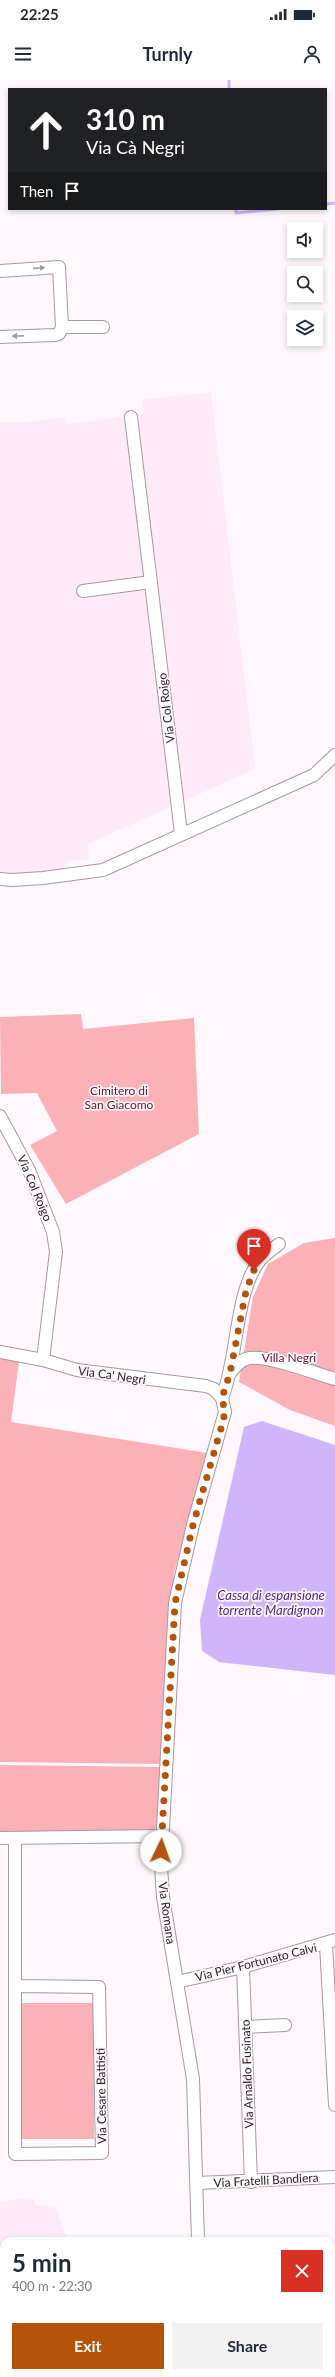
<!DOCTYPE html>
<meta charset="utf-8">
<style>
:root{--surface:#fff;--page:#f2f2f3;--text:#1f2937;--muted:#747a83;--accent:#b45309}
body{margin:0;font-family:Lato,sans-serif;background:var(--page);color:var(--text);height:100vh;display:flex;flex-direction:column;font-size:15px;white-space:nowrap}
*{box-sizing:border-box;margin:0}
p{font-size:13px;color:var(--muted)}
.icon{flex:none;width:22px;height:22px;fill:none;stroke:currentColor;stroke-width:2;stroke-linecap:round;stroke-linejoin:round}
.map{position:relative;flex:1;overflow:hidden}
.sheet{position:absolute;left:0px;top:2157px;width:335px;height:140px;display:flex;flex-direction:column;background:var(--surface);border-radius:12px 12px 0 0;box-shadow:0 2px 6px #0003}
.sheet>*{flex:none}
.hud{position:absolute;left:8px;top:8px;width:319px;height:122px;border-radius:0px;box-shadow:0 2px 6px #0003;background:#202124;color:#fff;overflow:hidden}
.tools{position:absolute;left:287px;top:142px;display:grid;gap:8px}
.tools a{display:grid;place-items:center;width:36px;height:36px;border-radius:0px;background:var(--surface);box-shadow:0 2px 6px #0003;font-size:20px}
.pin{position:absolute;display:grid;place-items:center;width:34px;height:34px;color:#fff;margin:-41px -17px;border-radius:50% 50% 50% 0;rotate:-45deg;box-shadow:0 0 4px #0007}
.pin .icon{rotate:45deg}
.me{position:absolute;width:44px;margin:-22px;rotate:3deg;stroke-linejoin:round;filter:drop-shadow(0 0 3px #0008)}
.turn{display:flex;align-items:center;gap:14px;height:84px;padding:0 12px;font-size:18px}
.turn .icon{width:52px;height:52px;stroke-width:2.5}
.turn b{display:block;font-size:28px;line-height:34px}
.then{display:flex;align-items:center;height:38px;padding:0 12px;background:#0003;gap:8px;font-size:15px}
.round{display:grid;place-items:center;flex:none;width:42px;height:42px;border-radius:0px;background:var(--page)}
.headline{display:flex;align-items:center;justify-content:space-between;height:68px;padding:0 12px}
h1{font-size:24px;font-weight:700;line-height:30px}
.primary-button{display:flex;gap:8px;margin-top:auto;padding:8px 12px}
.primary-button a{flex:1;height:46px;border-radius:0px;background:var(--accent);color:#fff;font-size:16px;font-weight:700;line-height:46px;text-align:center}
.primary-button a+a{background:var(--page);color:var(--text)}
.status{display:flex;justify-content:space-between;align-items:center;height:28px;padding:0 20px;background:var(--surface);direction:ltr}
.status svg{height:11px;fill:currentColor}
header{display:flex;justify-content:space-between;align-items:center;height:52px;padding:0 12px;background:var(--surface);font-size:18px;font-weight:700}
.map>svg:first-child{display:block}
.built{fill:#ffebf8}
.green{fill:#fbb2b6}
.water{fill:#cfb6fb}
.lines{fill:none;stroke-linecap:round;stroke-linejoin:round}
.stream{stroke:#cfb6fb;stroke-width:3}
.minor-casing{stroke:#a797a2;stroke-width:14}
.minor{stroke:#fff;stroke-width:12}
.oneway{fill:#9f9c9e}
.route{stroke:#b45309;stroke-width:7;stroke-dasharray:0 12.6}
.labels{text-anchor:middle;dominant-baseline:central;stroke-width:3.5;stroke-linejoin:round;paint-order:stroke}
.street-label{font-size:12px;fill:#2a2328;stroke:#fef7fc}
.park-label{font-size:12px;fill:#6a1023;stroke:#fef7fc}
.water-label{font-size:13px;font-style:italic;fill:#532686;stroke:#fef7fc}
</style>
<div class="status"><b>22:25</b><svg viewBox="0 0 49 12"><path d="M0 12V9h3v3zM5 12V6h3v6zM10 12V3h3v9zM15 12V0h3v12zM26 1h20v11H26zM47 4h2v5h-2z"/></svg></div>
<header><svg class="icon" aria-label="menu" viewBox="0 0 24 24"><path d="M4 6h16M4 12h16M4 18h16"/></svg>Turnly<svg class="icon" aria-label="person" viewBox="0 0 24 24"><circle cx="12" cy="8" r="4"/><path d="M4 21q1-7 8-7t8 7"/></svg></header>
<div class="map">
<svg width="335" height="2297" viewBox="0 0 335 2297">
<rect width="100%" height="100%" fill="#fef7fc"/>
<g class="built">
<polygon points="211,312 255,689 88,764 89,779 70,781 62,790 22,794 0,792 0,342 27,342 65,337 67,344 143,334 142,320"/>
<polygon points="33,2117 35,2125 55,2126 68,2161 4,2161 4,2214 0,2215 0,2122"/>
</g>
<g class="green">
<polygon points="81,934 83,949 194,938 199,1054 66,1124 30,1065 57,1051 37,1013 1,1014 0,937"/>
<polygon points="335,1158 335,1346 290,1330 239,1302 253,1217 268,1184 304,1163"/>
<polygon points="0,1276 16,1280 19,1282 11,1342 208,1373 174,1493 161,1684 0,1682"/>
<polygon points="0,1685 161,1687 157,1747 150,1751 0,1751"/>
<polygon points="22,1923 94,1923 94,2059 21,2059"/>
</g>
<polygon class="water" points="262,1341 335,1365 335,1595 219,1582 202,1571 200,1540 244,1347"/>
<g class="lines">
<g class="stream">
<polyline points="229,0 229,9"/>
<polyline points="326,124 335,123"/>
<polyline points="236,129 236,133 277,129"/>
</g>
<defs>
<g id="minor">
<polyline points="0,191 59,187 62,247 59,254 55,255 0,257"/>
<polyline points="62,247 103,247"/>
<polyline points="131,337 181,753"/>
<polyline points="83,511 151,502"/>
<polyline points="0,799 12,800 43,798 103,790 314,695 335,675"/>
<polyline points="0,1036 29,1090 53,1152 56,1172 43,1280"/>
<polyline points="0,1272 43,1280 77,1290 206,1306 214,1309 222,1318 225,1332 193,1445 175,1523 161,1786 163,1817 193,1999 198,2161"/>
<path d="M230,1293C236,1286 241,1279 250,1278C270,1276 314,1293 335,1299"/>
<path d="M222,1318C238,1278 235,1211 260,1180C265,1174 273,1169 279,1164"/>
<polyline points="0,1758 162,1756"/>
<polyline points="326,1864 335,2025"/>
<polyline points="243,1887 251,2102"/>
<polyline points="177,1902 243,1887 335,1860"/>
<polyline points="15,1906 99,1907 102,2073 15,2074 15,1758"/>
<polyline points="246,1947 285,1945"/>
<polyline points="197,2103 335,2097"/>
<polyline points="204,2293 205,2297"/>
</g>
</defs>
<use href="#minor" class="minor-casing"/>
<use href="#minor" class="minor"/>
</g>
<defs><path id="oneway-solid" d="M-6-.8H1V-3.2L6.5 0L1 3.2V.8H-6Z"/></defs>
<g class="oneway">
<use href="#oneway-solid" transform="translate(39 188) rotate(-4)"/>
<use href="#oneway-solid" transform="translate(18 256) rotate(179)"/>
</g>
<g class="lines">
<polyline class="route" points="161,1771 175,1523 193,1445 222,1345 225,1332 222,1318 230,1293 246,1211 254,1190"/>
</g>
<g class="labels">
<g class="street-label">
<text transform="translate(166 628) rotate(-97)">Via Col Roigo</text>
<text transform="translate(35 1108) rotate(67)">Via Col Roigo</text>
<text transform="translate(112 1295) rotate(8)">Via Ca' Negri</text>
<text transform="translate(167 1833) rotate(82)">Via Romana</text>
<text transform="translate(256 1882) rotate(-14)">Via Pier Fortunato Calvi</text>
<text transform="translate(247 1994) rotate(-92)">Via Arnaldo Fusinato</text>
<text transform="translate(101 2016) rotate(-91)">Via Cesare Battisti</text>
<text transform="translate(266 2100) rotate(-3)">Via Fratelli Bandiera</text>
</g>
<g class="park-label">
<text x="119" y="1010">Cimitero di<tspan x="119" dy="14">San Giacomo</tspan></text>
<text x="289" y="1277">Villa Negri</text>
</g>
<g class="water-label">
<text x="271" y="1515">Cassa di espansione<tspan x="271" dy="15">torrente Mardignon</tspan></text>
</g>
</g>
</svg>
<div class="tools">
<a><svg class="icon" aria-label="sound" viewBox="0 0 24 24"><path d="M4 9h4l5-4v14l-5-4H4zM17 9q2 3 0 6"/></svg></a>
<a><svg class="icon" aria-label="search" viewBox="0 0 24 24"><circle cx="10" cy="10" r="6"/><path d="M15 15l6 6"/></svg></a>
<a><svg class="icon" aria-label="layers" viewBox="0 0 24 24"><path d="M12 4l9 5-9 5-9-5zM3 14l9 5 9-5"/></svg></a>
</div>
<div class="pin" style="left:254px;top:1190px;background:#d93025"><svg class="icon" aria-label="arrive" viewBox="0 0 24 24"><path d="M6 21V4h12l-3 4 3 4H6"/></svg></div>
<svg class="me" style="left:161px;top:1771px" viewBox="-20 -20 40 40"><circle r="19" fill="#fff"/><path d="M0-13L10 11 0 6-10 11z" fill="#b45309"/></svg>
<div class="hud">
<div class="turn"><svg class="icon" aria-label="ahead" viewBox="0 0 24 24"><path d="M12 20V5M6 11l6-6 6 6"/></svg><div><b>310 m</b>Via Cà Negri</div></div>
<div class="then">Then<svg class="icon" aria-label="arrive" viewBox="0 0 24 24"><path d="M6 21V4h12l-3 4 3 4H6"/></svg></div>
</div>
<section class="sheet">
<div class="headline"><div><h1>5 min</h1><p>400 m · 22:30</p></div><a class="round" style="background:#d93025;color:#fff"><svg class="icon" aria-label="close" viewBox="0 0 24 24"><path d="M6 6l12 12M18 6L6 18"/></svg></a></div>
<div class="primary-button"><a>Exit</a><a>Share</a></div>
</section>
</div>
